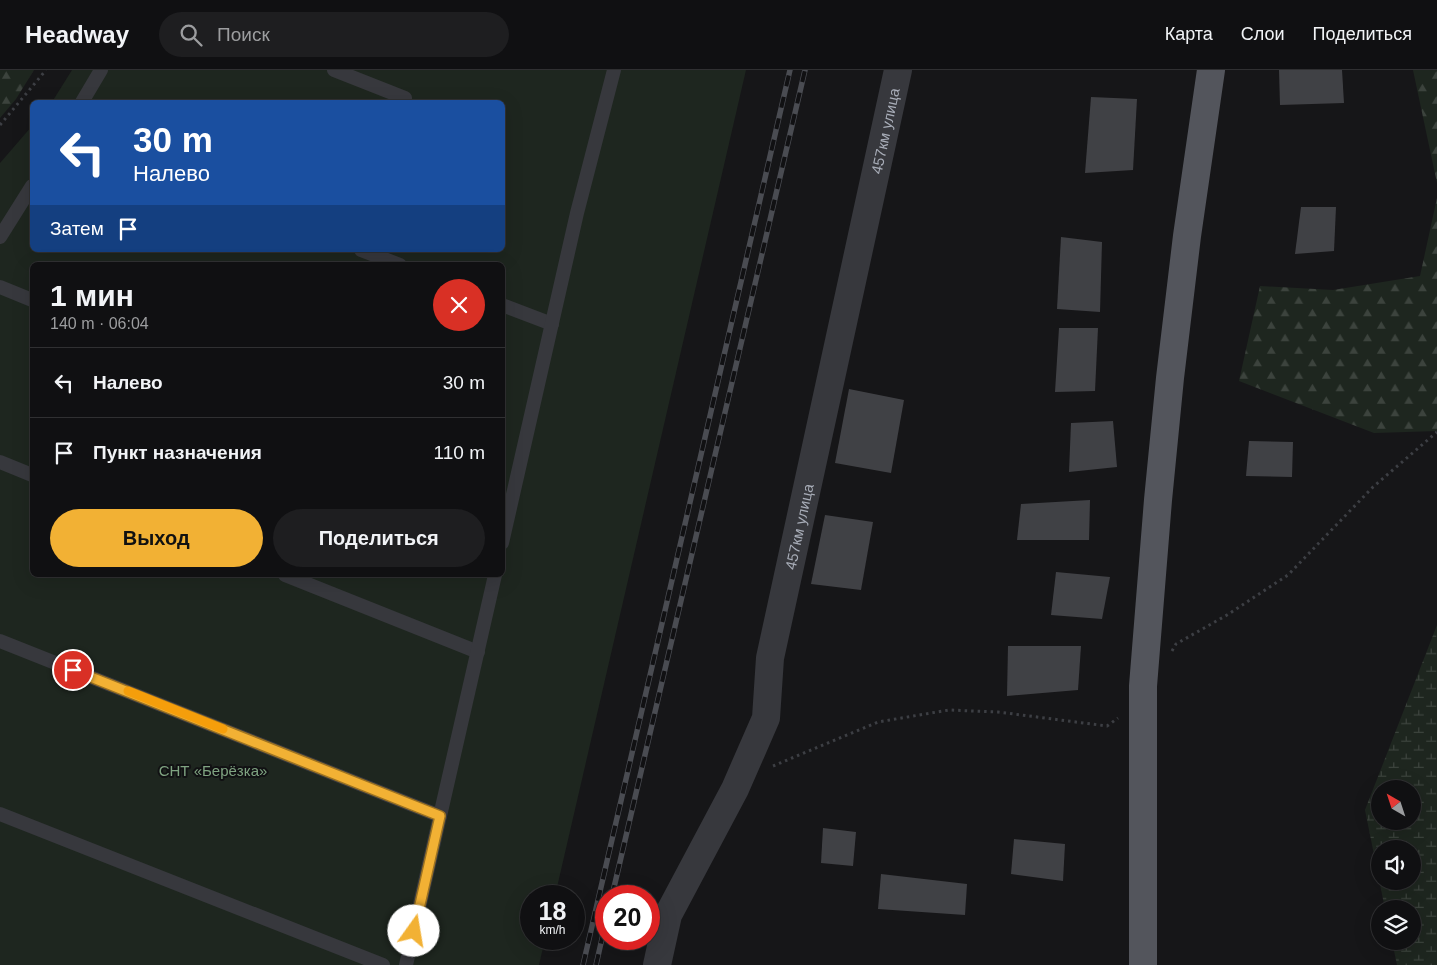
<!DOCTYPE html>
<html lang="ru">
<meta charset="utf-8">
<style>
:root{--surface:#101012;--page:#1e1e20;--text:#f1f3f6;--muted:#9c9d9f;--line:#303032;--accent:#f2b134}
body{margin:0;font-family:Arial,sans-serif;background:var(--page);color:var(--text);height:100vh;display:flex;flex-direction:column;font-size:19px;white-space:nowrap}
*{box-sizing:border-box;margin:0}
p{font-size:16px;color:var(--muted)}
.icon{flex:none;width:28px;height:28px;fill:none;stroke:currentColor;stroke-width:2;stroke-linecap:round;stroke-linejoin:round}
.map{position:relative;flex:1;overflow:hidden}
.details{position:absolute;left:30px;top:192px;width:475px;height:315px;display:flex;flex-direction:column;background:var(--surface);border-radius:8px;box-shadow:0 5px 20px #0002,0 0 0 1px var(--line)}
.details>*{flex:none}
.banner{position:absolute;left:30px;top:30px;width:475px;height:152px;border-radius:8px;box-shadow:0 5px 20px #0002,0 0 0 1px var(--line);background:#1a4fa0;color:#fff;overflow:hidden}
.needle{width:32px;rotate:321deg}
.tools{position:absolute;left:1371px;top:710px;display:grid;gap:10px}
.tools a{display:grid;place-items:center;width:50px;height:50px;border-radius:50%;background:var(--surface);box-shadow:0 5px 20px #0002,0 0 0 1px var(--line);font-size:25px}
.speed{position:absolute;left:520px;top:815px;display:flex;gap:10px;font-size:25px;font-weight:700;text-align:center}
.speed>*{display:grid;place-content:center;width:65px;height:65px;border-radius:50%;background:var(--surface);box-shadow:0 5px 20px #0002,0 0 0 1px var(--line);line-height:1}
.speed small{font-size:12px;font-weight:400}
.speed .limit{border:8px solid #d22;background:#fff;color:#111}
.pin{position:absolute;display:grid;place-items:center;width:42px;height:42px;color:#fff;margin:-21px;border:2px solid #fff;border-radius:50%;box-shadow:0 1px 5px #0007}
.me{position:absolute;width:55px;margin:-28px;rotate:13deg;stroke-linejoin:round;filter:drop-shadow(0 0 4px #0008)}
.turn{display:flex;align-items:center;gap:18px;height:105px;padding:0 20px;font-size:22px}
.turn .icon{width:65px;height:65px;stroke-width:2.5}
.turn b{display:block;font-size:35px;line-height:42px}
.then{display:flex;align-items:center;height:48px;padding:0 20px;background:#0003;gap:10px;font-size:19px}
.round{display:grid;place-items:center;flex:none;width:52px;height:52px;border-radius:26px;background:var(--page)}
.headline{display:flex;align-items:center;justify-content:space-between;height:85px;padding:0 20px}
h1{font-size:30px;font-weight:800;line-height:38px}
.action{display:flex;gap:10px;margin-top:auto;padding:10px 20px}
.action a{flex:1;height:58px;border-radius:30px;background:var(--accent);color:#111;font-size:20px;font-weight:800;line-height:58px;text-align:center}
.action a+a{background:var(--page);color:var(--text)}
ul{padding:0;list-style:none}
li{display:flex;align-items:center;gap:15px;height:70px;padding:0 20px;border-top:1px solid var(--line)}
li div{flex:1}
li b{display:block;font-size:19px}
li em{font-style:normal}
header{display:flex;align-items:center;gap:30px;box-sizing:border-box;height:70px;padding:0 25px;background:var(--surface);border-bottom:1px solid var(--line)}
header strong{font-size:24px}
nav{display:flex;gap:28px;margin-inline-start:auto;font-size:18px}
.search{width:350px;height:45px;background:var(--page);display:flex;align-items:center;gap:12px;box-sizing:border-box;padding:0 18px;border-radius:28px;color:var(--muted);font-size:19px}
.map>svg:first-child{display:block}
.forest{fill:url(#forest-firs)}
.wetland{fill:url(#wetland-marsh);fill-rule:evenodd}
.garden{fill:#1e261f;fill-rule:evenodd}
.building{fill:#404145}
.lines{fill:none;stroke-linecap:round;stroke-linejoin:round}
.path{stroke:#3d3f44;stroke-width:3;stroke-dasharray:2.5 4;stroke-linecap:butt}
.service{stroke:#37383d;stroke-width:14}
.minor{stroke:#37383d;stroke-width:28}
.primary{stroke:#53555c;stroke-width:28}
.rail-casing{stroke:#4a4c52;stroke-width:5.5}
.rail{stroke:#111113;stroke-width:4;stroke-dasharray:11;stroke-linecap:butt}
.route-casing{stroke:#9d7322;stroke-width:12}
.route{stroke:#f2b134;stroke-width:9}
.slow{stroke:#f59e0b;stroke-width:9}
.labels{text-anchor:middle;dominant-baseline:central;stroke-width:4;stroke-linejoin:round;paint-order:stroke}
.street-label{font-size:15px;fill:#a8adb8;stroke:#111113}
.park-label{font-size:15px;fill:#7fa381;stroke:#111113}
</style>
<header>
<strong>Headway</strong>
<div class="search"><svg class="icon" aria-label="search" viewBox="0 0 24 24"><circle cx="10" cy="10" r="6"/><path d="M15 15l6 6"/></svg>Поиск</div>
<nav><a>Карта</a><a>Слои</a><a>Поделиться</a></nav>
</header>
<div class="map">
<svg width="1437" height="895" viewBox="0 0 1437 895">
<defs>
<pattern id="forest-firs" width="22" height="20" patternUnits="userSpaceOnUse" patternTransform="scale(1.25)"><rect width="22" height="20" fill="#1e261f"/><path d="M5 1l3.5 6h-7zM16 11l3.5 6h-7z" fill="#3c433d"/></pattern>
<pattern id="wetland-marsh" width="20" height="14" patternUnits="userSpaceOnUse" patternTransform="scale(1.25)"><rect width="20" height="14" fill="#1e261f"/><path d="M1 5h8M5 5V1M11 12h8M15 12V8" fill="none" stroke="#3c433d"/></pattern>
</defs>
<rect width="100%" height="100%" fill="#161618"/>
<g class="forest">
<polygon points="0,0 34,0 16,29 0,48"/>
<polygon points="1413,0 1437,0 1437,113"/>
<polygon points="1437,128 1437,361 1374,363 1239,311 1260,216 1333,220 1420,206"/>
</g>
<path class="wetland" d="M1437,555V895H1397L1392,871H1412V839H1385L1365,740ZM1380,719H1412V751H1380ZM1380,779H1412V811H1380Z"/>
<path class="garden" d="M72,0H746L555,826H531V869H545L539,895H0V93L32,56V180H502V32H52ZM32,195H502V505H32Z"/>
<g class="building">
<polygon points="1279,0 1342,0 1344,33 1280,35"/>
<polygon points="1091,27 1137,29 1133,100 1085,103"/>
<polygon points="1301,137 1336,137 1334,181 1295,184"/>
<polygon points="1061,167 1102,172 1100,242 1057,239"/>
<polygon points="1059,258 1098,258 1095,321 1055,322"/>
<polygon points="849,319 904,330 891,403 835,393"/>
<polygon points="1113,351 1117,397 1069,402 1071,353"/>
<polygon points="1249,371 1293,372 1292,407 1246,406"/>
<polygon points="1090,430 1089,470 1017,470 1021,434"/>
<polygon points="825,445 873,452 861,520 811,514"/>
<polygon points="1056,502 1110,507 1102,549 1051,545"/>
<polygon points="1008,576 1081,576 1078,620 1007,626"/>
<polygon points="823,758 856,762 853,796 821,793"/>
<polygon points="1014,769 1065,774 1063,811 1011,804"/>
<polygon points="881,804 967,814 965,845 878,839"/>
</g>
<g class="lines">
<g class="path">
<polyline points="0,55 46,0"/>
<polyline points="1172,581 1176,574 1227,545 1288,505 1373,417 1437,362"/>
<polyline points="773,696 878,652 949,640 998,642 1107,656 1118,648"/>
</g>
<g class="service">
<polyline points="334,0 405,28"/>
<polyline points="82,32 101,0"/>
<polyline points="0,167 32,116"/>
<polyline points="361,180 400,195"/>
<polyline points="0,217 32,230"/>
<polyline points="502,235 552,254"/>
<polyline points="0,392 32,405"/>
<polyline points="502,473 577,143 614,0"/>
<polyline points="285,505 478,582"/>
<polyline points="0,571 440,746"/>
<polyline points="0,744 383,895"/>
<polyline points="406,895 495,505"/>
</g>
<path class="minor" id="s1" d="M657,895L668,845L735,719L766,648L770,588L898,0"/>
<polyline class="primary" points="1143,895 1143,616 1158,430 1170,308 1187,166 1211,0"/>
<defs>
<g id="rail">
<polyline points="612,826 805,0"/>
<polyline points="583,895 790,0"/>
<polyline points="596,895 606,851"/>
</g>
</defs>
<use href="#rail" class="rail-casing"/>
<use href="#rail" class="rail"/>
</g>
<g class="lines">
<defs>
<polyline id="route" points="73,600 440,746 414,861"/>
</defs>
<use href="#route" class="route-casing"/>
<use href="#route" class="route"/>
<polyline class="slow" points="128,621 223,659"/>
</g>
<g class="labels">
<g class="street-label">
<text stroke="none"><textPath href="#s1" startOffset="871">457км улица</textPath></text>
<text stroke="none"><textPath href="#s1" startOffset="466">457км улица</textPath></text>
</g>
<g class="park-label">
<text x="213" y="700">СНТ «Берёзка»</text>
</g>
</g>
</svg>
<div class="tools">
<a><svg class="needle" viewBox="-14 -14 28 28"><path d="M0-13l5 13h-10z" fill="#e53935"/><path d="M0 13l5-13h-10z" fill="#9c9d9f"/></svg></a>
<a><svg class="icon" aria-label="sound" viewBox="0 0 24 24"><path d="M4 9h4l5-4v14l-5-4H4zM17 9q2 3 0 6"/></svg></a>
<a><svg class="icon" aria-label="layers" viewBox="0 0 24 24"><path d="M12 4l9 5-9 5-9-5zM3 14l9 5 9-5"/></svg></a>
</div>
<div class="speed"><div>18<small>km/h</small></div><div class="limit">20</div></div>
<div class="pin" style="left:73px;top:600px;background:#d93025"><svg class="icon" aria-label="arrive" viewBox="0 0 24 24"><path d="M6 21V4h12l-3 4 3 4H6"/></svg></div>
<svg class="me" style="left:414px;top:861px" viewBox="-20 -20 40 40"><circle r="19" fill="#fff"/><path d="M0-13L10 11 0 6-10 11z" fill="#f2b134"/></svg>
<div class="banner">
<div class="turn"><svg class="icon" aria-label="left" viewBox="0 0 24 24"><path d="M17 20v-9H6M10 6l-5 5 5 5"/></svg><div><b>30 m</b>Налево</div></div>
<div class="then">Затем<svg class="icon" aria-label="arrive" viewBox="0 0 24 24"><path d="M6 21V4h12l-3 4 3 4H6"/></svg></div>
</div>
<section class="details">
<div class="headline"><div><h1>1 мин</h1><p>140 m · 06:04</p></div><a class="round" style="background:#d93025;color:#fff"><svg class="icon" aria-label="close" viewBox="0 0 24 24"><path d="M6 6l12 12M18 6L6 18"/></svg></a></div>
<ul>
<li><svg class="icon" aria-label="left" viewBox="0 0 24 24"><path d="M17 20v-9H6M10 6l-5 5 5 5"/></svg><div><b>Налево</b></div><em>30 m</em></li>
<li><svg class="icon" aria-label="arrive" viewBox="0 0 24 24"><path d="M6 21V4h12l-3 4 3 4H6"/></svg><div><b>Пункт назначения</b></div><em>110 m</em></li>
</ul>
<div class="action"><a>Выход</a><a>Поделиться</a></div>
</section>
</div>
